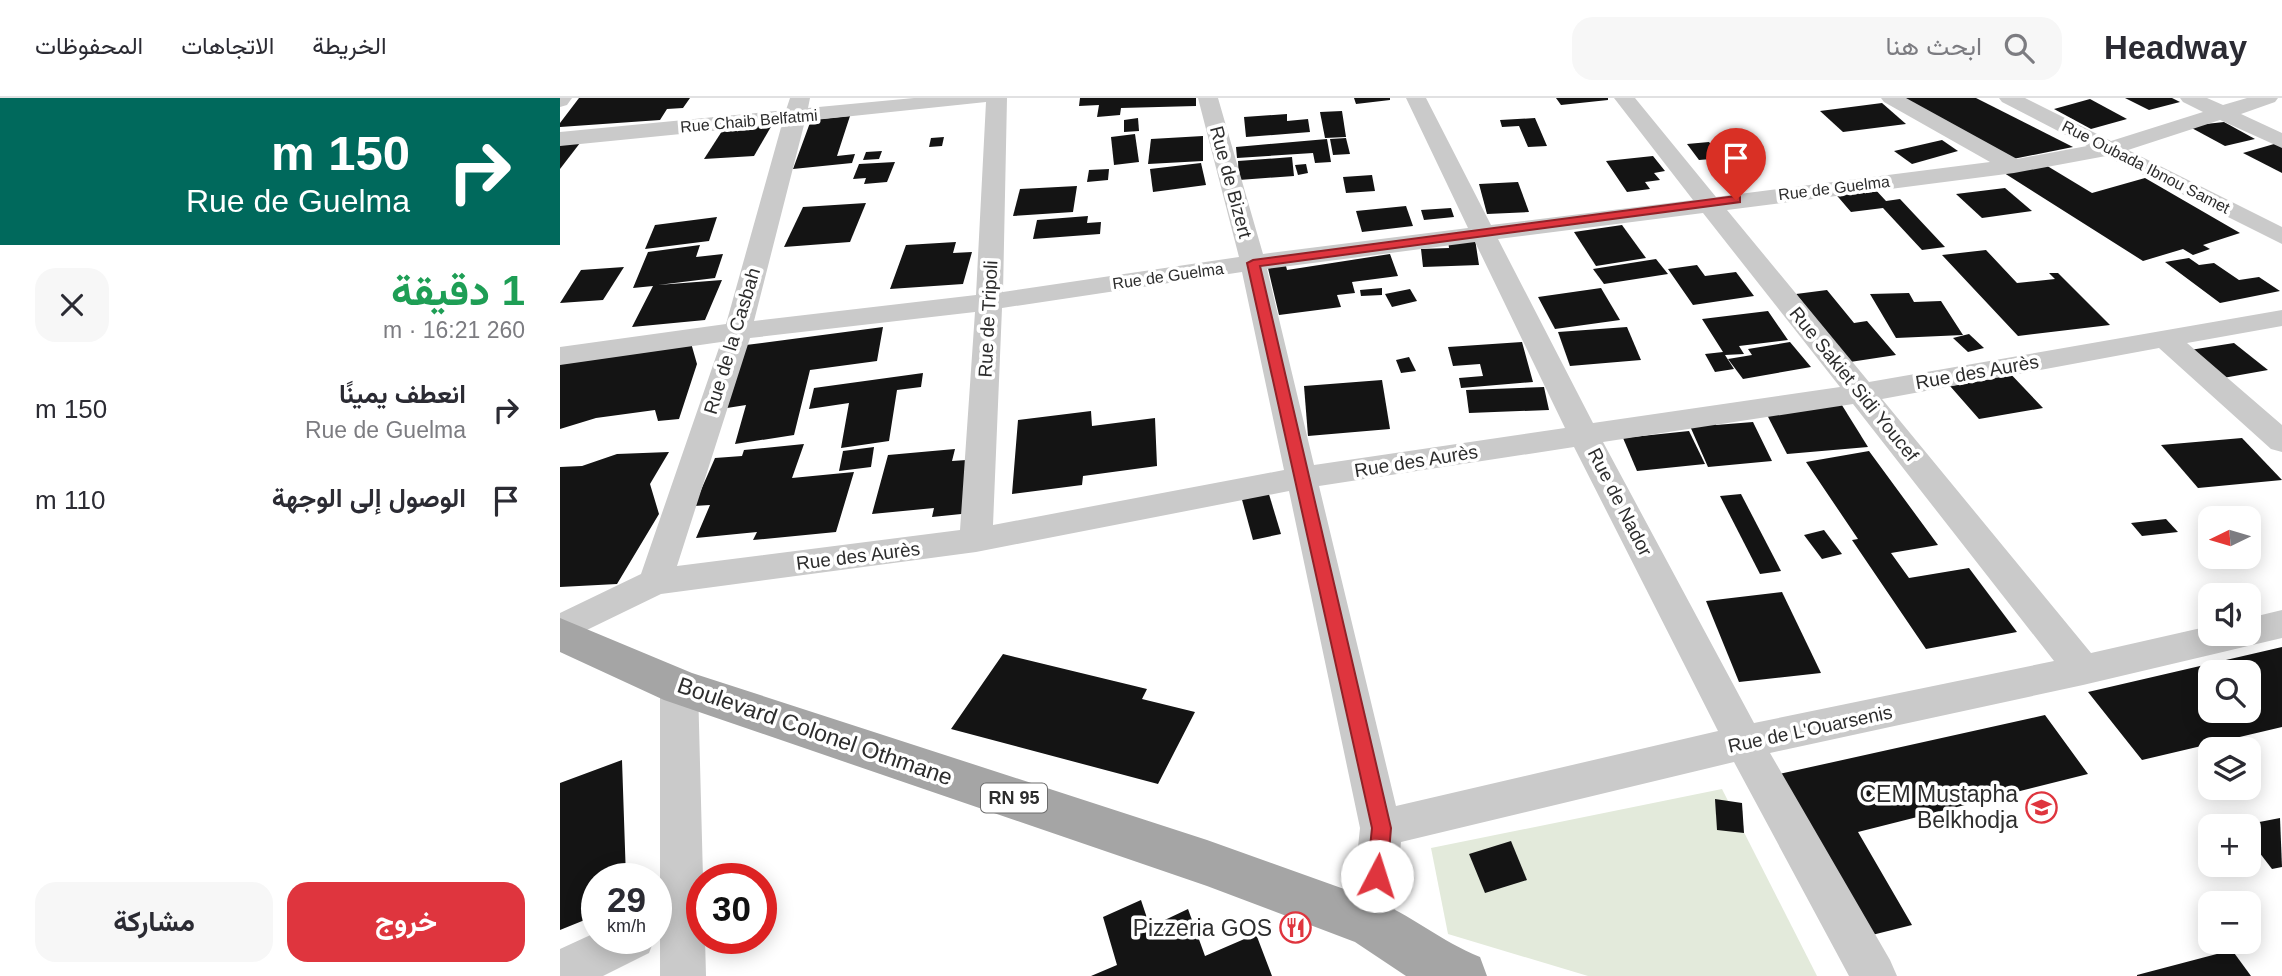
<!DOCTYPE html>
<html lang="ar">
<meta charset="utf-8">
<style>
:root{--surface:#fff;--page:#f7f7f7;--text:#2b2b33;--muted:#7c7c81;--line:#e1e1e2;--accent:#df353e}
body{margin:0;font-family:Helvetica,Vazirmatn,sans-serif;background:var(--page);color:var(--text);direction:rtl;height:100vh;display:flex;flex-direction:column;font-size:26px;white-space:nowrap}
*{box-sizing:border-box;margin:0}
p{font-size:23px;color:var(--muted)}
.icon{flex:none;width:38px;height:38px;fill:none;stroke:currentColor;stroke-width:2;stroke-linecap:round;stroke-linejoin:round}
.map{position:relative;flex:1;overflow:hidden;direction:ltr}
.drawer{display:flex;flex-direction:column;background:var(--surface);width:560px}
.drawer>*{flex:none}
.banner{background:#00695c;color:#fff;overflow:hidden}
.needle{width:46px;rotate:265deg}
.buttons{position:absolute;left:1638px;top:408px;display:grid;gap:14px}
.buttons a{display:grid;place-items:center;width:63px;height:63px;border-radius:14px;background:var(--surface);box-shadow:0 4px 18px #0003;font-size:35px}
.speed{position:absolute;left:21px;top:765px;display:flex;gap:14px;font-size:35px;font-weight:700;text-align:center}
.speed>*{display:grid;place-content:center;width:91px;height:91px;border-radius:50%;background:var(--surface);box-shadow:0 4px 18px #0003;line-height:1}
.speed small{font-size:18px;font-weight:400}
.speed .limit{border:10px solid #d22;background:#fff;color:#111}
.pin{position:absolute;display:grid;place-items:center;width:60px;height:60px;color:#fff;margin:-72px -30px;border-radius:50% 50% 50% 0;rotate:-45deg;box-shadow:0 0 7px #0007}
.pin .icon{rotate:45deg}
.me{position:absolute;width:77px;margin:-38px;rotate:5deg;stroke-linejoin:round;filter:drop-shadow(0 0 5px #0008)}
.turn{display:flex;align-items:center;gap:24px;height:147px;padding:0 35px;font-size:32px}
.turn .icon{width:91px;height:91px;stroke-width:2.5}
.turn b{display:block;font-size:49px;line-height:60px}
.round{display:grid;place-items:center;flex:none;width:74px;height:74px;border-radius:21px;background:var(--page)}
.summary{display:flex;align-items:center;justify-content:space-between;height:119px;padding:0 35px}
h1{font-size:42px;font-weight:700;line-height:52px;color:#1e9e55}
.button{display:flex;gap:14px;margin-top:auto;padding:14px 35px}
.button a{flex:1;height:80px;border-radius:21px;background:var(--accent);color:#fff;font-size:28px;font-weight:700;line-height:80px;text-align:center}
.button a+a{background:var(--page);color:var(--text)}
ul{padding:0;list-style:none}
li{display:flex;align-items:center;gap:21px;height:91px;padding:0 35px}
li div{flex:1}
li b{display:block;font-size:26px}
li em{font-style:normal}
header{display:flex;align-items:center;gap:42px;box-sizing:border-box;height:98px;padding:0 35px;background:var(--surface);border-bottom:2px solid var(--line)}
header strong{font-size:33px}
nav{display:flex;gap:38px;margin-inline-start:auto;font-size:24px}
.search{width:490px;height:63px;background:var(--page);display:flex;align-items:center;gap:18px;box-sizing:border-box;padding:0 24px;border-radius:21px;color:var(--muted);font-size:26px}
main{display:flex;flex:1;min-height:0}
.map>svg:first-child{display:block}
.green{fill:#e3eadb}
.building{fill:#141414;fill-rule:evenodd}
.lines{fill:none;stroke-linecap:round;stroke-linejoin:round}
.minor{fill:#cacaca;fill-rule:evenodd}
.primary{fill:#a5a5a5;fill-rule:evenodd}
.route{fill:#df353e;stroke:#912228;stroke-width:2}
.labels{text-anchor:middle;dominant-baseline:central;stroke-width:7;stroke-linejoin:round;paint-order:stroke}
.far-street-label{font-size:16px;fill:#2d2d2d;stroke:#fff}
.shield{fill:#fff;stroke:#6c6c6c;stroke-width:2}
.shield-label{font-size:18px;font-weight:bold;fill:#2d2d2d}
.street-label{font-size:19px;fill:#2d2d2d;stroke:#fff}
.near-street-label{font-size:23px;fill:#2d2d2d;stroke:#fff}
.near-poi-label{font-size:23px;fill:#2d2d2d;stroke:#fff;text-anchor:end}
</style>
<header>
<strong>Headway</strong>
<div class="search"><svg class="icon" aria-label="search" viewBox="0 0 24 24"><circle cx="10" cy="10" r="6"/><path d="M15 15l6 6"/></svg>ابحث هنا</div>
<nav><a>الخريطة</a><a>الاتجاهات</a><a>المحفوظات</a></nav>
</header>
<main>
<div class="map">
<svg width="1722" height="878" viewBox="0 0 1722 878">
<rect width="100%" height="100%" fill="#fff"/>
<polygon class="green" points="1162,691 1257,878 1028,878 888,836 871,750"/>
<g class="building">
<polygon points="19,0 130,0 123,10 107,11 100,22 0,29 0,25"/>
<polygon points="520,0 636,0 636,8 561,10 560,17 537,19 539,7 519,8"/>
<polygon points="794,0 830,0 830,2 796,6"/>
<polygon points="996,0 1048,0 1048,2 1001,7"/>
<polygon points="1339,0 1416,0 1513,49 1453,61"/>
<polygon points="1565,0 1612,0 1620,4 1589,12"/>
<polygon points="1530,1 1567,21 1531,31 1494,11"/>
<polygon points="1322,5 1346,26 1283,34 1260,13"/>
<polygon points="782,13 786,39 765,40 760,14"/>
<polygon points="727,16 727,23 748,21 750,34 686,39 684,19"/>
<polygon points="290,18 277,58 295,56 292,65 233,71 251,22"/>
<polygon points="578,20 579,33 564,34 564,22"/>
<polygon points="975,20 987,48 968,49 959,28 942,29 940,22"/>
<polygon points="1664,24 1695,41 1665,48 1628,28"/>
<polygon points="212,27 194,58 144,61 164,30"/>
<polygon points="575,36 579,64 554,67 551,39"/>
<polygon points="643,38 643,63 588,66 591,41"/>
<polygon points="384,39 382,48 369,49 371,40"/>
<polygon points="786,40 790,56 773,57 770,41"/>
<polygon points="767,41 771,64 755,65 753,55 677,60 676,49"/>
<polygon points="1382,42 1398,53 1352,66 1334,53"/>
<polygon points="1149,44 1166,66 1182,65 1195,82 1169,84 1151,61 1139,62 1127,46"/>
<polygon points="1722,44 1722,75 1683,55 1721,44"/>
<polygon points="20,45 0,71 0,47"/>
<polygon points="322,53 319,61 303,62 306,54"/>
<polygon points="1093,58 1105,73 1094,75 1100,82 1085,84 1090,91 1067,94 1046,63"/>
<polygon points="732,59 734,78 679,82 678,63"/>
<polygon points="1479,63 1532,95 1585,80 1680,135 1643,147 1650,151 1633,157 1623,151 1583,163 1441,73"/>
<polygon points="335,64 327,84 304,86 306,80 293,81 299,66"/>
<polygon points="641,65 646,87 593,94 590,71"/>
<polygon points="746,66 748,75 738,77 735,67"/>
<polygon points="549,71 548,82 527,84 529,72"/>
<polygon points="812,77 815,93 786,95 783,79"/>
<polygon points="958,84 969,114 927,116 919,86"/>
<polygon points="517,88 513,114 453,118 460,91"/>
<polygon points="1313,89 1326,103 1340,101 1385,149 1362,152 1323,110 1291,114 1273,93"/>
<polygon points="1445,90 1472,113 1422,120 1396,96"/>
<polygon points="306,105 290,144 224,149 243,109"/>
<polygon points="846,108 853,128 802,134 796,113"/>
<polygon points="891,110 894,119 864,122 861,112"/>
<polygon points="528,118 527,125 541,124 540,136 473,141 477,122"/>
<polygon points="157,119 149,143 85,151 95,127"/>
<polygon points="1062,127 1086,160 1036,168 1014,134"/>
<polygon points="915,141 919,167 863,169 861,151 889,150 888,142"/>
<polygon points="396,144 393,155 412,154 403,186 330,191 346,147"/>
<polygon points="140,147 136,159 163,156 155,180 98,187 162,182 145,222 72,229 93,188 73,190 88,154"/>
<polygon points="1426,152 1457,185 1495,181 1489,175 1498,175 1550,227 1458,238 1382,157"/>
<polygon points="830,156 838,178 792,184 795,195 777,197 781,209 719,217 707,166 725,164 727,172"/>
<polygon points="1629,160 1639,167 1654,165 1679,182 1699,179 1720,193 1660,205 1605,164"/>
<polygon points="1096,161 1108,176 1044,186 1033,171"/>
<polygon points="1137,167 1145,178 1176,174 1194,198 1133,207 1108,171"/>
<polygon points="64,169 43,202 0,205 21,172"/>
<polygon points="822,190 822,197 801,198 800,192"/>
<polygon points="1041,190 1060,222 995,231 978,199"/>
<polygon points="850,191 857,203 832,209 825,196"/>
<polygon points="1267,192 1294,225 1307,223 1336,257 1290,264 1236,196"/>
<polygon points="1349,195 1354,204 1381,203 1403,237 1336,240 1310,196"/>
<polygon points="1208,213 1228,242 1179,248 1184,256 1165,257 1174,271 1155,274 1145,256 1163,254 1142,221"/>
<polygon points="323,229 317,263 250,272 234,337 175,346 186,307 167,310 186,247"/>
<polygon points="1067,229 1081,262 1010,268 998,234"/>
<polygon points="1409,236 1424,250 1408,254 1393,240"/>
<polygon points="962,244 973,284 901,290 899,280 923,278 920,266 893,268 888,249"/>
<polygon points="1230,244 1251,269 1183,281 1168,261 1192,257 1188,251"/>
<polygon points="131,245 137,266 119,321 98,323 95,312 36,320 0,331 0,255"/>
<polygon points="1674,245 1708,272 1663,280 1630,252"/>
<polygon points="849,259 856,273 841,275 836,262"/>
<polygon points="1445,270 1483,310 1419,321 1390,288 1432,281 1424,274"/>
<polygon points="363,275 361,289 337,292 329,343 281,350 289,305 249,311 254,290"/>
<polygon points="822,282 830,331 748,338 744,288"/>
<polygon points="984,289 989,312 909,315 906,292"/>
<polygon points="1280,304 1308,349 1227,356 1204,311"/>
<polygon points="531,313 532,328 595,320 597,368 523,378 522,387 452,396 458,322"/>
<polygon points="1151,317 1156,327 1193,324 1212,363 1148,369 1126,319"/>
<polygon points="1129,333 1145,366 1077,373 1063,340"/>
<polygon points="1682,340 1722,382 1638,390 1601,347"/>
<polygon points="244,346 232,380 294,374 276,434 193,442 197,434 136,440 150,407 134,408 155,360 182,358 184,352"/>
<polygon points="314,349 311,369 279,373 283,353"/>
<polygon points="395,351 392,363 421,361 411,415 372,419 374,410 312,416 328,357"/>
<polygon points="1309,353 1378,447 1331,455 1349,480 1409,470 1457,534 1366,551 1292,442 1298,441 1246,364"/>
<polygon points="109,354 90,386 99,416 57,486 0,489 0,369 22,368 57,356"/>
<polygon points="708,393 721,436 693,442 681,398"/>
<polygon points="1181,396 1221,473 1200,476 1160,398"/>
<polygon points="1606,421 1618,434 1582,438 1571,425"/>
<polygon points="1264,432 1282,456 1262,461 1244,437"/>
<polygon points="1222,494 1261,575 1179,584 1146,503"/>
<path d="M1722,549V629L1582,662L1528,594ZM1650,574H1689V612H1650Z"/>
<polygon points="443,556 587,591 582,601 635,614 598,686 391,631"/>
<polygon points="1485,617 1528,676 1298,734 1352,827 1304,839 1215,677"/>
<polygon points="62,662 66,780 37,780 37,817 0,832 0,685"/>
<polygon points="1155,701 1182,705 1184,735 1157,732"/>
<polygon points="1720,720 1722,769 1712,771 1689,741 1689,726"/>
<polygon points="951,743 967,782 925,795 909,756"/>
<polygon points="581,802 590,829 628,811 645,858 696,836 712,878 531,878 557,867 543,819"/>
<polygon points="1672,852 1691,878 1577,878 1577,877"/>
</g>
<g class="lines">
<g class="minor">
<polygon points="0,0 12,0 7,7 0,9"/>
<path d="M230,0H250L248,10L354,0H447L443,194L679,159L638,0H658L703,156L908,130L846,0H866L931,127L1133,102L1054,0H1075L1156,99L1430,64L1324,4L1321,0H1346L1457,61L1527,48L1442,4L1439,0H1465L1551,43L1643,14L1623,4L1620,0H1647L1663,7L1687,0H1718L1715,4L1681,16L1722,35V50L1660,22L1568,52L1722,129V146L1546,58L1454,75L1167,112L1309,284L1722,212V228L1627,245L1722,327V354L1711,351L1599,250L1322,301L1531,555L1650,528V536H1689V520L1722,512V540L1523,587L1210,655L1330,862L1337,878H1289L1174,664L841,744L834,826L828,841L812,847L796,841L790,826L800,730L729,393L416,454L101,496L0,545V515L81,476L161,244L0,267V249L166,226L222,26L0,48V34L226,12ZM426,4L416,197L194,223L245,23ZM1143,115L1280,289L1033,325L938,141ZM915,144L1005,330L754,367L707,171ZM682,174L724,372L433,427L442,210ZM415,214L400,432L117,468L190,240ZM1293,306L1494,563L1194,625L1043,344ZM1014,349L1158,633L836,708L759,388Z"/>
<polygon points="119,574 132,578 138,589 143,780 142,840 145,840 146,878 100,878 100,589 106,578"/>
<polygon points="37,834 37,840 95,840 89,855 43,878 0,878 0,851"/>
</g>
<path class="primary" d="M0,520L132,575L647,742L812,801C850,816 882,844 920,859L927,878H846L795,844L647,788L104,602L0,554Z"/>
</g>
<polygon class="route" points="1176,98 1180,99 1180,104 700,168 831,730 827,778 824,785 817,788 810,785 807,778 812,730 687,165 693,162"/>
<defs>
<symbol id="school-ring" viewBox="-11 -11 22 22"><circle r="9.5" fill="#fff" stroke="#df353e" stroke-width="1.5"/><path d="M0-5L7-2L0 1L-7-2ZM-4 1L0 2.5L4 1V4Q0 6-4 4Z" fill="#df353e"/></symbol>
<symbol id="restaurant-ring" viewBox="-11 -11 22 22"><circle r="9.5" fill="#fff" stroke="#df353e" stroke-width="1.5"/><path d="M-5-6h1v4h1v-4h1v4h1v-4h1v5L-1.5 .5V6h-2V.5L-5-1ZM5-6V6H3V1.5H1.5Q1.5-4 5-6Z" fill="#df353e"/></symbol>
</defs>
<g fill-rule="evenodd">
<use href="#school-ring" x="1464" y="692" width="35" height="35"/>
<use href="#restaurant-ring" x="718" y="812" width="35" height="35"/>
</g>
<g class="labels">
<g class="far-street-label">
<text transform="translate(189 23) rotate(-5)">Rue Chaib Belfatmi</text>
<text transform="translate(1586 69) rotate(27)">Rue Oubada Ibnou Samet</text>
<text transform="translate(1274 90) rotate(-7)">Rue de Guelma</text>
<text transform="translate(608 178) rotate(-8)">Rue de Guelma</text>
</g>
<rect class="shield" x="421" y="685.5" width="66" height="29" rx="5"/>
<g class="shield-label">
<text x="454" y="700">RN 95</text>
</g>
<g class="street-label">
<text transform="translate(671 84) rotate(75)">Rue de Bizert</text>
<text transform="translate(428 221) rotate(-87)">Rue de Tripoli</text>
<text transform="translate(172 243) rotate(-73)">Rue de la Casbah</text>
<text transform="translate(1417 274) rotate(-10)">Rue des Aurès</text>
<text transform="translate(1294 286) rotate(51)">Rue Sakiet Sidi Youcef</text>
<text transform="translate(856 363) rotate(-9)">Rue des Aurès</text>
<text transform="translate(1060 404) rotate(63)">Rue de Nador</text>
<text transform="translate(298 458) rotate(-7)">Rue des Aurès</text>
<text transform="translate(1250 631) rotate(-12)">Rue de L'Ouarsenis</text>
</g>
<g class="near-street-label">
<text transform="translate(255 633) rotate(19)">Boulevard Colonel Othmane</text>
</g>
<g class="near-poi-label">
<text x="1458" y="696">CEM Mustapha<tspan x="1458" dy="26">Belkhodja</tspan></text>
<text x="712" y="830">Pizzeria GOS</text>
</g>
</g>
</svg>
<div class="buttons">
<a><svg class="needle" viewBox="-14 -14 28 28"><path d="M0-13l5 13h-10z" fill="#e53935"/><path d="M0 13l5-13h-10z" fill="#7c7c81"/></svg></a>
<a><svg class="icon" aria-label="sound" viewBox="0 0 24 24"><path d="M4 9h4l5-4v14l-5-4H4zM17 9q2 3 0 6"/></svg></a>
<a><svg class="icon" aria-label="search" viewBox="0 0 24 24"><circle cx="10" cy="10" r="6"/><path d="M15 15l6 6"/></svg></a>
<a><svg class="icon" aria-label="layers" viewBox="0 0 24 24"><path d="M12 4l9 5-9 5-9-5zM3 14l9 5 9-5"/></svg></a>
<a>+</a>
<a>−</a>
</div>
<div class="speed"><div>29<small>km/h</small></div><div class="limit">30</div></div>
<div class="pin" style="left:1176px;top:102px;background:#d93025"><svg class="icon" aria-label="arrive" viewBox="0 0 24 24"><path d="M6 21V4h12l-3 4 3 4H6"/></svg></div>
<svg class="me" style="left:817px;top:778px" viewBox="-20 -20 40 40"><circle r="19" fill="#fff"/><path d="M0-13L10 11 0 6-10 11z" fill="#df353e"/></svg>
</div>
<section class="drawer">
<div class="banner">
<div class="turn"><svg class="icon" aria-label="right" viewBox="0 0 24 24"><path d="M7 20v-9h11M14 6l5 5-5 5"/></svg><div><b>150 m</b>Rue de Guelma</div></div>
</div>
<div class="summary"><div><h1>1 دقيقة</h1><p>260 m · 16:21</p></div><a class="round"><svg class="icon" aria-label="close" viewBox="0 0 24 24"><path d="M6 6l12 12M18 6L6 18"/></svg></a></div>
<ul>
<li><svg class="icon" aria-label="right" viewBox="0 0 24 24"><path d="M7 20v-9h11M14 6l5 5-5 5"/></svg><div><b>انعطف يمينًا</b><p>Rue de Guelma</p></div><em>150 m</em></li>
<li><svg class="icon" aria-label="arrive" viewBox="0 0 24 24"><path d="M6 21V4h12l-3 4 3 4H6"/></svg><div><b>الوصول إلى الوجهة</b></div><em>110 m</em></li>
</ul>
<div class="button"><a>خروج</a><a>مشاركة</a></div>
</section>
</main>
